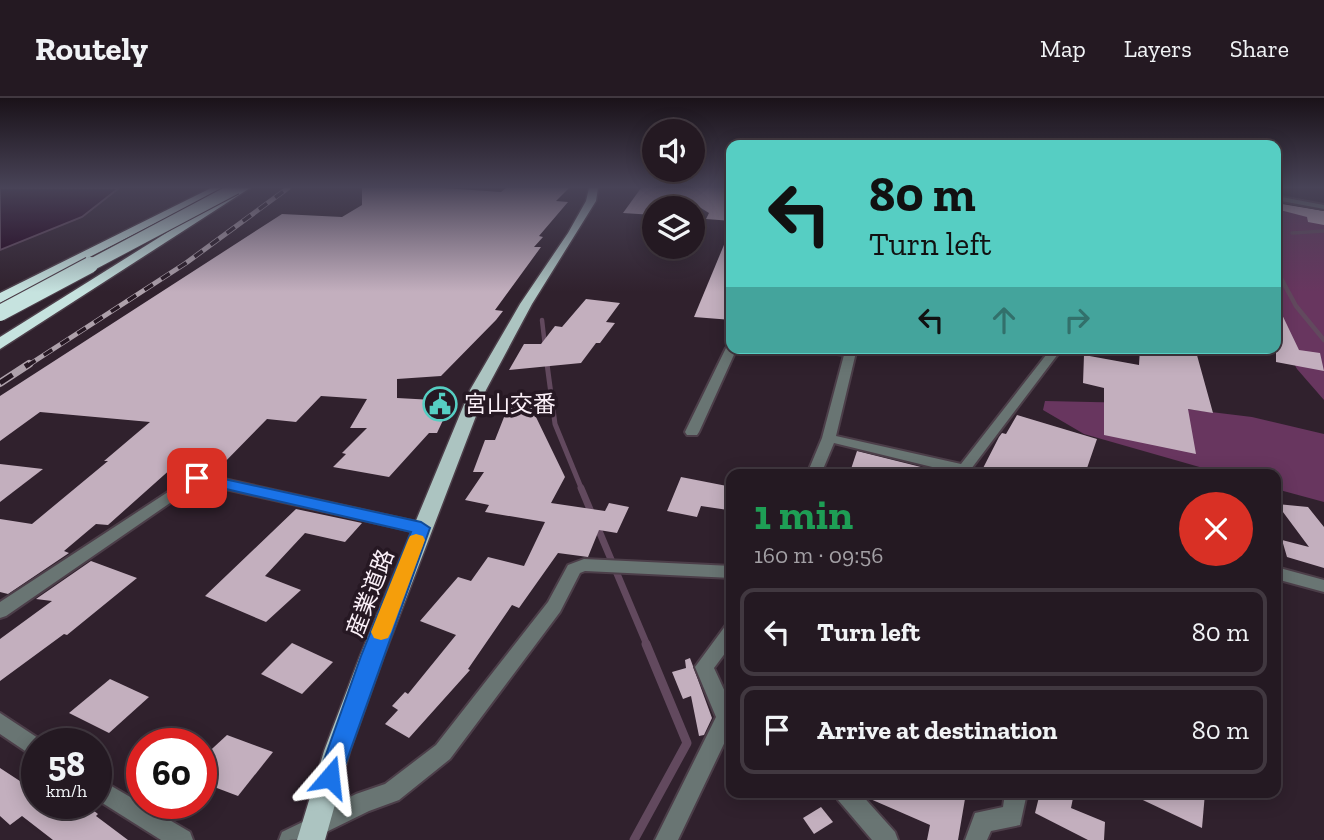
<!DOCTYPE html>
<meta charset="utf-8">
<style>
:root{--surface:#241922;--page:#30262f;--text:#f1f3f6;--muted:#a3a0a5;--line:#413840}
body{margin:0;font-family:"Zilla Slab","Noto Sans JP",serif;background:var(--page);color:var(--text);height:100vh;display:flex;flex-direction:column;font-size:26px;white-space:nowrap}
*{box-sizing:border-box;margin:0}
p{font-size:23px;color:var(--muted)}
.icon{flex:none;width:38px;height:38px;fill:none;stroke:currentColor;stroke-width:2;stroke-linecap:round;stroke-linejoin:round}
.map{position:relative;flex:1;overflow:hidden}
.details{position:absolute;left:726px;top:371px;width:555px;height:329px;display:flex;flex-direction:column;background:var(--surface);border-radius:14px;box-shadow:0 4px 18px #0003,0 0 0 2px var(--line)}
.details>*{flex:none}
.hud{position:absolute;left:726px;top:42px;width:555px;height:214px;border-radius:14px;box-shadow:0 4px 18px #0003,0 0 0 2px var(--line);background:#56cec3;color:#111;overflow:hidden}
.buttons{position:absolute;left:642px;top:21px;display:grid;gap:14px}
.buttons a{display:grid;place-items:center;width:63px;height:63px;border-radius:50%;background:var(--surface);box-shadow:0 4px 18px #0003,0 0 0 2px var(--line);font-size:35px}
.speed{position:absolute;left:21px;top:630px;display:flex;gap:14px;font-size:35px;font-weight:700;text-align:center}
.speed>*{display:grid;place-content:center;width:91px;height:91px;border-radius:50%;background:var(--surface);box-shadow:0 4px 18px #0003,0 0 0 2px var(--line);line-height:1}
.speed small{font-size:18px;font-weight:400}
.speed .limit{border:10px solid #d22;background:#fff;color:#111}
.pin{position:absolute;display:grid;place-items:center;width:60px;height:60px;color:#fff;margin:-30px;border-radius:14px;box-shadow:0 4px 10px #0006}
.me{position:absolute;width:77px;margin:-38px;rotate:17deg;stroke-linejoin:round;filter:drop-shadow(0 0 5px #0008)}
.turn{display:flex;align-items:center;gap:24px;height:147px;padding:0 28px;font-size:32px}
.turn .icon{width:91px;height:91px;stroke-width:2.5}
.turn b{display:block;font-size:49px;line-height:60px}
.lanes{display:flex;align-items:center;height:66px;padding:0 28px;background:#0003;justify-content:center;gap:35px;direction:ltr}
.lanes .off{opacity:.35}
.round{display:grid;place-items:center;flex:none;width:74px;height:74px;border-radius:37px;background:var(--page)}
.head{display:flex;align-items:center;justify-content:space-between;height:119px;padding:0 28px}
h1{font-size:42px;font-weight:700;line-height:52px;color:#1e9e55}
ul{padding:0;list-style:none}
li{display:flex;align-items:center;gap:21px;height:88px;margin:0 14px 10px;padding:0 14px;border:4px solid var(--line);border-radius:14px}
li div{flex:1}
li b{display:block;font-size:26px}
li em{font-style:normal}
header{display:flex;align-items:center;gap:42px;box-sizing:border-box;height:98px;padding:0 35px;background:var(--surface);border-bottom:2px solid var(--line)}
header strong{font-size:33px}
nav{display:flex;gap:38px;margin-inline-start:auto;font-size:24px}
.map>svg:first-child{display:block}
.forest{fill:#68365f}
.water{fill:#21011c;stroke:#62495e;stroke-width:2}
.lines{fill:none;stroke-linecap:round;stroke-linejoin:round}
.stream-far4{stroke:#62495e;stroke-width:3.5}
.stream-far3{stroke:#62495e;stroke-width:4.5}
.stream-far2{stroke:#62495e;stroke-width:5}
.stream-far1{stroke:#62495e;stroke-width:7}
.stream{stroke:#62495e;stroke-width:9}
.building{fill:#c3afbe}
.minor-casing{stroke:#4c3e49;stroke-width:4}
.tertiary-casing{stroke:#4c3e49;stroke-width:4}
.primary-casing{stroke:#4c3e49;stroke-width:3}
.motorway-casing{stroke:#4c3e49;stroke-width:3}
.minor{fill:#697573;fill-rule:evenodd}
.tertiary{fill:#697573;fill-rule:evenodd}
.primary{fill:#acc4c1;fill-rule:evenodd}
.motorway{fill:#c6e3df;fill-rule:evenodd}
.rail-far1-casing{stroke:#aea1ab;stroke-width:5}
.rail-casing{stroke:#aea1ab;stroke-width:8}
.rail-far1{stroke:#261823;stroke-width:3.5;stroke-dasharray:10;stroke-linecap:butt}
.rail{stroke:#261823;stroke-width:5;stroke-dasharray:15;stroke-linecap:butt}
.motorway-bridge-far1-casing{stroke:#4c3e49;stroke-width:14;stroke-linecap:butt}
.motorway-bridge-casing{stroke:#4c3e49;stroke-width:18;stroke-linecap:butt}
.motorway-bridge-far1{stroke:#c6e3df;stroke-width:12}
.motorway-bridge{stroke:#c6e3df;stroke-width:16}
.route{fill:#1a73e8;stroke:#114b97;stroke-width:2}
.slow{fill:#f59e0b}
.labels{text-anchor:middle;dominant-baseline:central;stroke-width:7;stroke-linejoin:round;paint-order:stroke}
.poi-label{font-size:23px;fill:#fbf0f8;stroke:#261823;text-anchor:start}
.street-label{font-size:23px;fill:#fbf0f8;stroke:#261823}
</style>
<header>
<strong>Routely</strong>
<nav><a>Map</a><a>Layers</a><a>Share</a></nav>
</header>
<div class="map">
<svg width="1324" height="742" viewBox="0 0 1324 742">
<rect width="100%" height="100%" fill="#30212d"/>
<g class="forest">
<polygon points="1276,107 1324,116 1324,302 1297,271 1276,232"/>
<polygon points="1045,303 1137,305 1252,319 1324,336 1324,404 1276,391 1276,376 1224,376 1084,336 1043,312"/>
</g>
<polygon class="water" points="0,90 119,90 82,119 0,152"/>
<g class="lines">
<polyline class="stream-far4" points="1292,135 1324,133"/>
<g class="stream-far3">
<polyline points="1276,171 1296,208 1324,242"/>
<polyline points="542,222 545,248"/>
<polyline points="547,263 548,268"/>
</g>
<polyline class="stream-far2" points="547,266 555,326 582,392"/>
<polyline class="stream-far1" points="581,390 647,547"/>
<polyline class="stream" points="634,742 687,645 646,546"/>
</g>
<g class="building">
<polygon points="362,90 443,90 501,94 506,90 569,90 556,103 568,104 539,138 543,139 534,149 541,149 495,212 503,213 496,222 441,278 397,281 397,300 452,303 437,335 429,335 389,379 333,369 346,356 342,355 367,330 350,330 367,301 321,298 296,324 267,321 217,372 173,369 108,427 96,426 64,453 69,455 8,496 0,494 0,421 32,426 108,363 104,363 150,324 40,314 0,343 0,298 282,116 342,119 362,107"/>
<polygon points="641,90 732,90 732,123 706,121 709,115 696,107 694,110 654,110 654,117 623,115"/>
<polygon points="1276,105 1324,113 1324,127 1308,124 1307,119 1276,111"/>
<polygon points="731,130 732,222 694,219"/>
<polygon points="586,201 620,205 606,224 615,225 600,245 596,245 581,265 509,272 524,246 541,246 555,228 562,229"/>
<polygon points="1276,204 1299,252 1320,255 1324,273 1276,264"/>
<polygon points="1140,250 1195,250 1213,315 1188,311 1196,356 1104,337 1104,290 1083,285 1084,257 1139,267"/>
<polygon points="510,304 539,304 535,317 565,379 551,405 605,413 609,405 629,409 617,435 599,432 588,459 558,455 519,510 512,507 468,571 470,572 409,640 385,626 398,612 392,608 405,594 408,596 456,537 420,523 458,479 471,483 488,459 524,468 545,424 485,414 489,407 465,402 484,374 473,374 485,342 495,342"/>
<polygon points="1017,317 1097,341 1085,376 980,376 999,339 1002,335 1006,336"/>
<polygon points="857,353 941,374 941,376 872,376 851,371"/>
<polygon points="0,366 43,371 0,404"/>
<polygon points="681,379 732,389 728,412 701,408 697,419 667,413"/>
<polygon points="1277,406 1308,409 1324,429 1324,470 1287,459 1282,442 1309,449"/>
<polygon points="296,411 362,425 345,444 305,435 265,478 301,492 266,524 205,498"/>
<polygon points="91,463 137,480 67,537 64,536 0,583 0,541 52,503 36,501"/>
<polygon points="292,545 333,564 302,596 261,576"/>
<polygon points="690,560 712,620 704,637 699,638 691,598 683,601 672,574 686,570 685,562"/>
<polygon points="110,581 149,599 109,635 69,615"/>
<polygon points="227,637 273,654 238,698 201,684 201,661"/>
<polygon points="0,670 26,687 37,679 37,705 84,705 98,716 96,718 128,742 53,742 22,718 10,727 0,718"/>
<polygon points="863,695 966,695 958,742 927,742 930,727 868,700"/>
<polygon points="1040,695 1074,695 1071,710 1105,724 1104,742 1088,742 1035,715"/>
<polygon points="1128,695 1205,695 1202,730"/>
<polygon points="821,709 833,724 814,736 803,720"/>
</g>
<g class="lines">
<defs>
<g id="minor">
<polygon points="1276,98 1324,107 1324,111 1276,102"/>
<polygon points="732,247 732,250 737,250 699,334 697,337 687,337 685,334 726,250"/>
<polygon points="811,250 857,250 836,338 961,366 1050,252 1067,250 1058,256 971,371 975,376 961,376 834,345 821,376 807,376 822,340 844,257 816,253"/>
<polygon points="197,375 421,425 426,426 429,430 426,434 421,435 199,385 6,518 0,520 0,504"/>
<polygon points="584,461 732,468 732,480 585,473 580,475 560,514 450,661 399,702 369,713 316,739 308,736 305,728 308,720 356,696 385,686 436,647 548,504 568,467"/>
<polygon points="1276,469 1324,482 1324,494 1276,481"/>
<polygon points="732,525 732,546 714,570 732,609 732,629 678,742 655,742 716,619 695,569 726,527"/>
<polygon points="0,615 44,644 37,646 37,661 0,636"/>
<polygon points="96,679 190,734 193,742 161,742 96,701"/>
<polygon points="835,695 860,695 895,734 898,742 872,742 838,702"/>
<polygon points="1005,695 1027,695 1020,727 991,733 987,742 965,742 975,715 1003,709"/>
</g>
<path id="tertiary" d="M313,719L321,722L324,730C317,742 295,742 279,742L282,734Z"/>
<polygon id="primary" points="589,90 598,90 596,103 532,206 486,292 384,558 350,653 325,742 297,742 324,653 360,558 470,292 520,206 568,135 586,103"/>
<g id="motorway">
<polygon points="211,90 224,90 0,205 0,195"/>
<polygon points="238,90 250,90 0,251 0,239"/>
</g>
</defs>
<use href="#minor" class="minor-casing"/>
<use href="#tertiary" class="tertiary-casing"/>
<use href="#primary" class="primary-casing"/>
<use href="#motorway" class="motorway-casing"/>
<use href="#minor" class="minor"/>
<use href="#tertiary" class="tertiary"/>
<use href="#primary" class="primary"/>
<use href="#motorway" class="motorway"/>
<defs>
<polyline id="rail-far1" points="27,268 186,165 288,90"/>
<polyline id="rail" points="0,285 29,266"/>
</defs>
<use href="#rail-far1" class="rail-far1-casing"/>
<use href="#rail" class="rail-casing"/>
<use href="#rail-far1" class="rail-far1"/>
<use href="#rail" class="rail"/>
<defs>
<polyline id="motorway-bridge-far1" points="87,169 236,90"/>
<polyline id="motorway-bridge" points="0,215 90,167"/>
</defs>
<use href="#motorway-bridge-far1" class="motorway-bridge-far1-casing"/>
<use href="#motorway-bridge" class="motorway-bridge-casing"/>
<use href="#motorway-bridge-far1" class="motorway-bridge-far1"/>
<use href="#motorway-bridge" class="motorway-bridge"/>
</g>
<linearGradient id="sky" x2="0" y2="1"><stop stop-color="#1a1219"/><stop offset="0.46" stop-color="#484357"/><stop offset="1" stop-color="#484357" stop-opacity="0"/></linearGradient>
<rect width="1324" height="194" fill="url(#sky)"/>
<polygon class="route" points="197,375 421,424 430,430 338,687 330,690 321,687 318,679 361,558 411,434 192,383 189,380"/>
<polygon class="slow" points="416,436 423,438 425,442 391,534 388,540 381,542 374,540 371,534 408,442 410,438"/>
<defs>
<symbol id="civic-ring" viewBox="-11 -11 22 22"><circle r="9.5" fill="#261823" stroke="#56cec3" stroke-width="1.5"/><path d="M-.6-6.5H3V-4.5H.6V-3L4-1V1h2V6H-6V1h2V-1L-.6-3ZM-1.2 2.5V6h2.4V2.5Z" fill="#56cec3"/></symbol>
</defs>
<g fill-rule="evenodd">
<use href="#civic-ring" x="421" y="287" width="38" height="38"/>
</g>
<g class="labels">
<g class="poi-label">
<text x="464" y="306">宮山交番</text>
</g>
<g class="street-label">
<text transform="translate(370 495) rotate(-69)">産業道路</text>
</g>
</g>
</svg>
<div class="buttons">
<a><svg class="icon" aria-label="sound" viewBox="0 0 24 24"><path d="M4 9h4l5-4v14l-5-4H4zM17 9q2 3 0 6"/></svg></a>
<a><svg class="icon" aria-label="layers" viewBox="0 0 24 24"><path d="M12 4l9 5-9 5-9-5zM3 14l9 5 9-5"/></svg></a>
</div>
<div class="speed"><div>58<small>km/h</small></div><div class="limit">60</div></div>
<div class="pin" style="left:197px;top:380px;background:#d93025"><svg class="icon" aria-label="arrive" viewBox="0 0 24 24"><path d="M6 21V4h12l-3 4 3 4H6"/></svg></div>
<svg class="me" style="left:330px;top:679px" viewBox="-20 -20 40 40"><path d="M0-17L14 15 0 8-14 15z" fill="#1a73e8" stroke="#fff" stroke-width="4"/></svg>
<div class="hud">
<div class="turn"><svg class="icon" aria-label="left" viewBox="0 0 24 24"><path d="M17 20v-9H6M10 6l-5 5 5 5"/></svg><div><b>80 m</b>Turn left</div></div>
<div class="lanes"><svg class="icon" aria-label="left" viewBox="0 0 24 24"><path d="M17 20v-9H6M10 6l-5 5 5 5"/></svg><svg class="icon off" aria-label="ahead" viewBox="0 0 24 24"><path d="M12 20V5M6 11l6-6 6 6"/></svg><svg class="icon off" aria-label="right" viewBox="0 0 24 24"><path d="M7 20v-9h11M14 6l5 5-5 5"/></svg></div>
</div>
<section class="details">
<div class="head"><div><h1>1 min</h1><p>160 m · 09:56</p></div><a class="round" style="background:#d93025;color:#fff"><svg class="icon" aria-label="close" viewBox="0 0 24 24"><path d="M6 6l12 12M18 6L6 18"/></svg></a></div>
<ul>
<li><svg class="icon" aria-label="left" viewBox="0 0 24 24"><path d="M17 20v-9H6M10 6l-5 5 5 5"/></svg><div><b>Turn left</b></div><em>80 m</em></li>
<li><svg class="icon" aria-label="arrive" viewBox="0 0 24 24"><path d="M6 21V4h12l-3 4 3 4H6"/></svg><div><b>Arrive at destination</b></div><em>80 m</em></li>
</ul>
</section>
</div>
